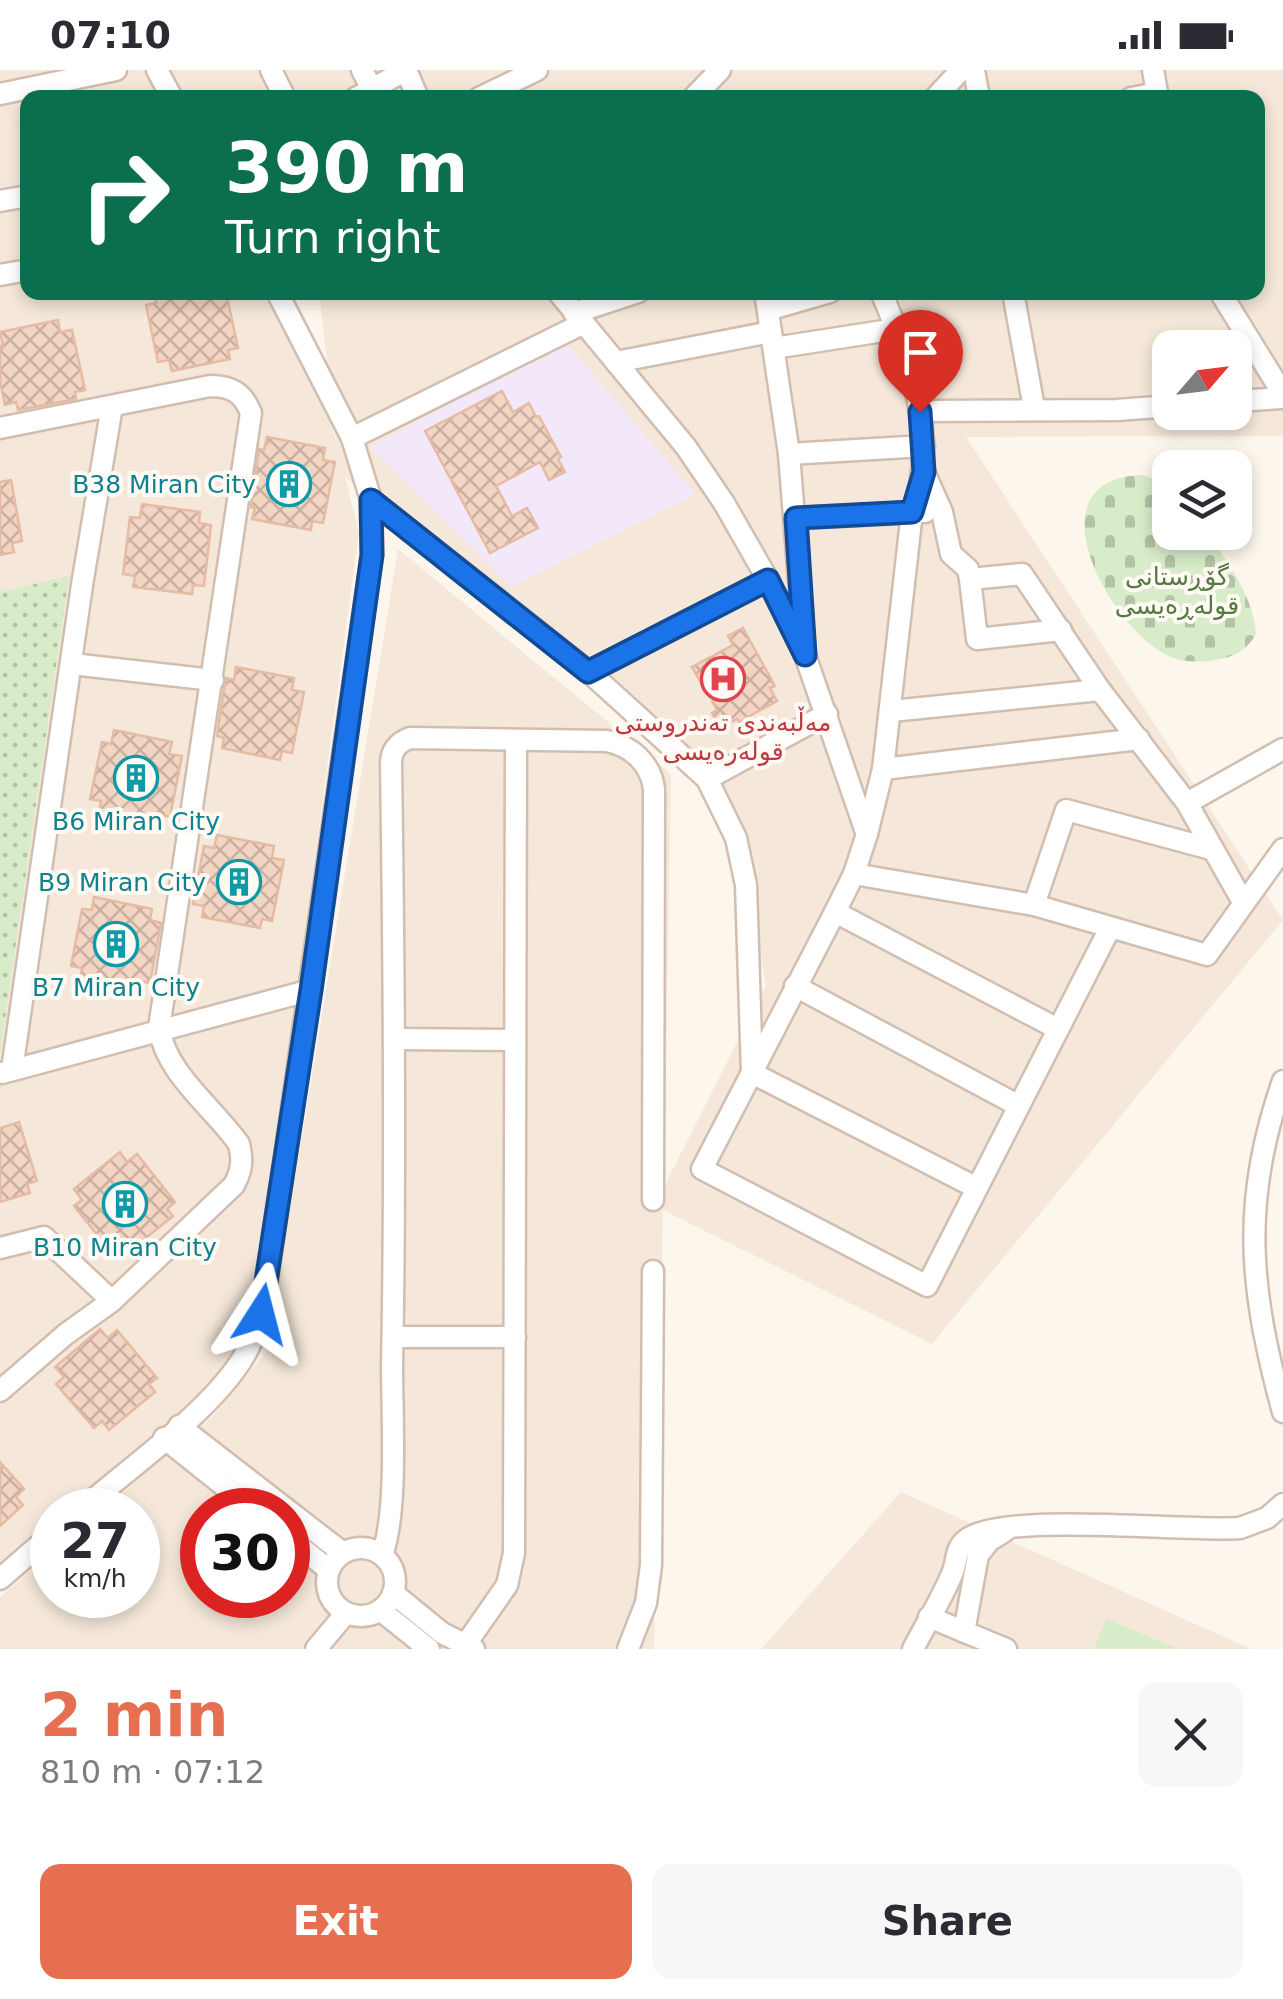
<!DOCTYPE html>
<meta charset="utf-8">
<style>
:root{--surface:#fff;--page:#f7f7f7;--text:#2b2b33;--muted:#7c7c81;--accent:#e76f51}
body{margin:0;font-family:"DejaVu Sans",Cairo,sans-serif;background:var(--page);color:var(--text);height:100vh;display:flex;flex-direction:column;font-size:38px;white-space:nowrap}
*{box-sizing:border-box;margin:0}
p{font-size:32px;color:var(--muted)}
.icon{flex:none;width:55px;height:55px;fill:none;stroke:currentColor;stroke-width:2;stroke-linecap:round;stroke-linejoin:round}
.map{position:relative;height:1579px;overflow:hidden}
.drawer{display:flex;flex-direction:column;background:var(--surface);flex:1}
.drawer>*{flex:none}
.top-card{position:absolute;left:20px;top:20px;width:1245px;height:210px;border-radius:20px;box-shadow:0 5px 15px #0003;background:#0b6e4f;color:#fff;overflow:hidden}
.needle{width:65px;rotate:62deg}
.buttons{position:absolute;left:1152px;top:260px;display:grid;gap:20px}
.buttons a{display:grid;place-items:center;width:100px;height:100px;border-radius:20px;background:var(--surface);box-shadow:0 5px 15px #0003;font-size:50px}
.speed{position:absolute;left:30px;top:1418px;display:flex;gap:20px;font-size:50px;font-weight:700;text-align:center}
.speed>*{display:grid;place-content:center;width:130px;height:130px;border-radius:50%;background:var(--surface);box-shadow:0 5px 15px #0003;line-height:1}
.speed small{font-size:25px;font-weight:400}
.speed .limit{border:15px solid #d22;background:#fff;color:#111}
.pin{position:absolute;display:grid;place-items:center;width:85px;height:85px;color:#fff;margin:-102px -42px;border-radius:50% 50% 50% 0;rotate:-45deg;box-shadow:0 0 10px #0007}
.pin .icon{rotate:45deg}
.me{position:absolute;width:110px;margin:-55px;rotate:9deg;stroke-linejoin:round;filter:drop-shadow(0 0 8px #0008)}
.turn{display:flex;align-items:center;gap:35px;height:210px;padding:0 40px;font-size:45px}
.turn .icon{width:130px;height:130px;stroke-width:2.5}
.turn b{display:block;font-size:70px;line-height:85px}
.round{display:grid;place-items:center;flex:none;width:105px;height:105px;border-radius:20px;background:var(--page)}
.headline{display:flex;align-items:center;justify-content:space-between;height:170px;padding:0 40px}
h1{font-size:60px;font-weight:700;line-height:75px;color:var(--accent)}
.button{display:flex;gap:20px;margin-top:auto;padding:20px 40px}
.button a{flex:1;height:115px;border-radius:20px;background:var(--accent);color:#fff;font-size:40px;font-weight:700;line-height:115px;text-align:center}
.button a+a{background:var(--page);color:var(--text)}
.status{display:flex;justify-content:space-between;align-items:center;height:70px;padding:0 50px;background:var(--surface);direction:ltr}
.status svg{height:28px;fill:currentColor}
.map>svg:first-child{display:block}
.residential{fill:#f5e8da;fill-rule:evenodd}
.education{fill:#f3e8fa}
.grass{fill:#d8ecc9}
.cemetery{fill:url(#cemetery-stones)}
.park{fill:url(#park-dots)}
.building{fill:url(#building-cross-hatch);stroke:#e6bba3;stroke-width:2.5}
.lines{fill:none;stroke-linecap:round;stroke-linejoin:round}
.minor-casing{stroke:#d1beb0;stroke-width:25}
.minor{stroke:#fff;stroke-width:20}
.route-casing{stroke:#114b97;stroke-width:25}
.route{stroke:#1a73e8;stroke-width:18}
.labels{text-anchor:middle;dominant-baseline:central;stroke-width:8;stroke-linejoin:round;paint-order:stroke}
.culture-label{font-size:25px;fill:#0d838f;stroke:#fffaf3}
.park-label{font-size:25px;fill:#537a41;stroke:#fffaf3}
.health-label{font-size:25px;fill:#be3a42;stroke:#fffaf3}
</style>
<div class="status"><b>07:10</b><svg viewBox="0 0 49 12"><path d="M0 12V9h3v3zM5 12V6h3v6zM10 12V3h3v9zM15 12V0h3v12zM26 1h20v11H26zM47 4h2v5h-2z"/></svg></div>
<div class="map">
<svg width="1283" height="1579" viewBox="0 0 1283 1579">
<defs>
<pattern id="cemetery-stones" width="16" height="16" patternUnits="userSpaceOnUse" patternTransform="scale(2.5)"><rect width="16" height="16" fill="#d8ecc9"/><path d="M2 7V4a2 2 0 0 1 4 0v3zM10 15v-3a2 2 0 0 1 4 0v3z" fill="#b4c2a5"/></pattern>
<pattern id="park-dots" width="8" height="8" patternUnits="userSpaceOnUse" patternTransform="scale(2.5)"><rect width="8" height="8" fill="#d8ecc9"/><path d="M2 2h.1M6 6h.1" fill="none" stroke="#b4c2a5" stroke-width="1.8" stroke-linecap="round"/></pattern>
<pattern id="building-cross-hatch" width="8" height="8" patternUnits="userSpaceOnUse" patternTransform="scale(2.5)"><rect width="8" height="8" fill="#f3d5c3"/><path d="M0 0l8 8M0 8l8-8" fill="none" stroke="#cab0a1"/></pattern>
</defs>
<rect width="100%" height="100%" fill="#fdf6ec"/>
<g class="residential">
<path d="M0,0H1283V366L966,367L1283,850L932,1274L663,1140L654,1579H0V1527L52,1482V1525H138V1440H102L213,1346L267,1281L398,479L671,704L664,1117L766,915L735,738L550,577L345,407L359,462L253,1242L236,1283L209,1319L67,1440H52V1452L0,1498ZM28,28H1258V222L319,223L336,372L330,349L265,223L28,222ZM1170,278H1235V342H1170ZM202,1440H288V1525H202Z"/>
<polygon points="901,1422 1251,1579 761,1579"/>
</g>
<polygon class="education" points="566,272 695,424 512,517 370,377"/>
<polygon class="grass" points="1106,1549 1179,1579 1094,1579"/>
<path class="cemetery" d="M1143,405L1170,415V462L1208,463C1228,494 1253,525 1256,564C1248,578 1237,586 1220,589C1204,593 1182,593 1167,585C1108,556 1028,408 1143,405Z"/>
<polygon class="park" points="69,506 0,984 0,522"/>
<g class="building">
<polygon points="154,222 226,222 238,278 228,280 230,289 172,301 169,290 158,292 146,235 156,233"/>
<polygon points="58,250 60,262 72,260 85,320 75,322 76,329 18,340 16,332 5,335 0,311 0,276 3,276 0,262"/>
<polygon points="502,321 513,342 529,333 536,347 539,346 561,387 558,389 565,402 549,410 540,392 496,416 512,446 527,438 538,458 490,483 425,361"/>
<polygon points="267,367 325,378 323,390 335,392 323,453 312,451 311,460 252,449 255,438 251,437 259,379 264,380"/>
<polygon points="11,410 22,471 12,473 14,482 0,485 0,412"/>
<polygon points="142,434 200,442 199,453 211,455 204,516 193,515 192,524 133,517 135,506 123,504 130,447 140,448"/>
<polygon points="743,558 775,616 770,618 777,631 739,652 737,649 720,658 712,643 717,640 712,631 719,626 708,607 700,611 692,597 733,575 728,566"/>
<polygon points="236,597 294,608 292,620 304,622 292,683 282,681 280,690 222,678 224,668 217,666 224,618 226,608 234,610"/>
<polygon points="114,660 172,672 169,684 182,686 170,747 159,744 158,754 99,742 101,731 90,729 102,672 111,674"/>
<polygon points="217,765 274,776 272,788 284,790 272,851 262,849 260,858 202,847 204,836 193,834 204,776 214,778"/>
<polygon points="94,827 152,839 150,850 161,853 150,913 140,911 138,920 80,909 82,898 71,896 82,839 92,840"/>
<polygon points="19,1052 37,1111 27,1114 30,1123 0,1132 0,1058"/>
<polygon points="120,1082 127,1092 137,1084 175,1132 167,1139 173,1146 127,1183 120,1175 111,1182 74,1136 82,1130 74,1119"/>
<polygon points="100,1259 108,1268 117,1260 157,1308 149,1314 155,1322 109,1360 102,1351 94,1358 56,1314 64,1307 55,1297"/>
<polygon points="0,1392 24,1419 16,1427 23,1435 0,1456"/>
</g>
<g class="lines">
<defs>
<g id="minor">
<polyline points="157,0 172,28"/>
<polyline points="271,0 285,28"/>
<polyline points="362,0 372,19"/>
<polyline points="406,0 418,28"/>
<polyline points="974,0 979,28"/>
<polyline points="1153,0 1158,28"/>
<polyline points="0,24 116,0"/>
<polyline points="356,28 406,0"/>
<polyline points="479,28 537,0"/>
<polyline points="693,28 720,0"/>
<polyline points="935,28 961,0"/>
<polyline points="1131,28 1157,23"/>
<polyline points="0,131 28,126"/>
<polyline points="0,205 28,200"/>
<polyline points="558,222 686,377 724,433 768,510 805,585 866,762"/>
<polyline points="765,222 789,384 804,573"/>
<path d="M881,222C910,289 940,371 912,442L883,699L867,764L854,804L835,842L702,1099L927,1216L1110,858"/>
<polyline points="1013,222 1034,338"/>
<polyline points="1220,222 1283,324"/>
<polyline points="768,240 830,222"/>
<polyline points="574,243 638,222"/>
<polyline points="774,278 896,259"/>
<polyline points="616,292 771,262"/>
<polyline points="1235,331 1283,328"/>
<polyline points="920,341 1117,340 1170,336"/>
<path d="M0,358L210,316C232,316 243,323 251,343L159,958C166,1004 213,1037 239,1074C243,1090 242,1100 234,1115L112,1231L66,1264L0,1321"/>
<polyline points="352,368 584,253"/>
<polyline points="789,384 924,376"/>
<polyline points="924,402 942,442 951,484 968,499 970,509 1022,504 1100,620 1187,733 1243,832"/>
<polyline points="371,430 589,602 707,709 736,768 746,815 752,1003 977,1118"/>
<polyline points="796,448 925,442"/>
<polyline points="970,509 977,569 1061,560"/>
<polyline points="72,594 213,610"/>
<polyline points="589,602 768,510"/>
<polyline points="891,641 1100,620"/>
<polyline points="883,699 1139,669"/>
<polyline points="707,709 827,644"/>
<polyline points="1187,733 1283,679"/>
<polyline points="854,804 1034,835 1207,885 1283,779"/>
<polyline points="1034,835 1066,740 1211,779"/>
<polyline points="835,842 1058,959"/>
<polyline points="795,916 1019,1036"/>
<polyline points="395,969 515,970"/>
<polyline points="12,1000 82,515 112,336"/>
<polyline points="2,1003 311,920"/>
<path d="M1283,1011C1240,1133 1250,1221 1283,1342"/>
<polyline points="0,1178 44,1167 112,1231"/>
<polyline points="393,1267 515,1267"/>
<polyline points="179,1356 343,1483"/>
<polyline points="164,1368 254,1440"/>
<path d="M81,1440C130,1397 206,1345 241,1291C256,1268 261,1243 266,1217L372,485L371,430L352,368L277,222"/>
<polyline points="288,1467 329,1500"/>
<circle cx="361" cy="1512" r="34"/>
<path d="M382,1485C398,1442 392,1346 392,1296C396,1095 394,895 391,694C391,680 397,673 410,668L607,671C632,676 651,694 654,719L653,1130"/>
<polyline points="0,1509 52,1464"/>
<polyline points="393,1523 442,1563 474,1579"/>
<polyline points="380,1540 429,1579"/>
<polyline points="929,1547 1006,1579"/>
<polyline points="964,1562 978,1485 989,1471 1005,1461"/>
<polyline points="466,1574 507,1515 514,1483 516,671"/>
<polyline points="316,1579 346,1543"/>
<polyline points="628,1579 646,1533 651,1495 653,1201"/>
<path d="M913,1579C926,1554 941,1530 952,1504C957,1493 955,1478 966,1470C1002,1441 1185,1462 1240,1458L1267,1448L1283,1434"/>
</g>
</defs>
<use href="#minor" class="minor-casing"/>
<use href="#minor" class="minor"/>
</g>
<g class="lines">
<defs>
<polyline id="route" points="261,1244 311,920 372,485 371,430 588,602 768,510 805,585 796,448 912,442 924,402 920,342"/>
</defs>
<use href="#route" class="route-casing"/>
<use href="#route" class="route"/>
</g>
<defs>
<symbol id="building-ring" viewBox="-11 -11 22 22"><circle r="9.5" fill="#fffaf3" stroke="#0f9aa8" stroke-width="1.5"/><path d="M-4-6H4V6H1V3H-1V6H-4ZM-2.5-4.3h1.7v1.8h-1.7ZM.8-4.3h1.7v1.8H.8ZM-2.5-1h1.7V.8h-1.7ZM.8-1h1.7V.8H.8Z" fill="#0f9aa8"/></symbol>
<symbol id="hospital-ring" viewBox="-11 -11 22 22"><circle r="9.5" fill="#fffaf3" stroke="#e0444e" stroke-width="1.5"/><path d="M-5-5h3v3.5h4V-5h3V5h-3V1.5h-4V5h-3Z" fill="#e0444e"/></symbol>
</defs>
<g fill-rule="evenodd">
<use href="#building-ring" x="264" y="389" width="50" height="50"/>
<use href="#hospital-ring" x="698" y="584" width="50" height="50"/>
<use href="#building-ring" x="111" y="683" width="50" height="50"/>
<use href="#building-ring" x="214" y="787" width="50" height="50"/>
<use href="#building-ring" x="91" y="849" width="50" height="50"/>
<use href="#building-ring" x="100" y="1109" width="50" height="50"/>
</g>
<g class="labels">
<g class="culture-label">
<text x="256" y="414" text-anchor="end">B38 Miran City</text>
<text x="136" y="751">B6 Miran City</text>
<text x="206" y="812" text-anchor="end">B9 Miran City</text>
<text x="116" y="917">B7 Miran City</text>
<text x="125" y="1177">B10 Miran City</text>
</g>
<g class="park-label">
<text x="1177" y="506">گۆڕستانی<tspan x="1177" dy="29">قولەڕەیسی</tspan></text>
</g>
<g class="health-label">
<text x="723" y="652">مەڵبەندی تەندروستی<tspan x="723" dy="29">قولەرەیسی</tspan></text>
</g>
</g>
</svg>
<div class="buttons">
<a><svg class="needle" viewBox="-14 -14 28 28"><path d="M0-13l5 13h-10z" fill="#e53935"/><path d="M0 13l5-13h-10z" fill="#7c7c81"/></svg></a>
<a><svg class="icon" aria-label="layers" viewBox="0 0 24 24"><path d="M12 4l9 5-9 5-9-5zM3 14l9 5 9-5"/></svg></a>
</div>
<div class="speed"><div>27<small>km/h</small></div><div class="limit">30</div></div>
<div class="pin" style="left:920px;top:342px;background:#d93025"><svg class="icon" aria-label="arrive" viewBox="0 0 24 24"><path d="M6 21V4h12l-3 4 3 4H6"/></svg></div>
<svg class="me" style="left:261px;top:1244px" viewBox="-20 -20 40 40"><path d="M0-17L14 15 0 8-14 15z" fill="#1a73e8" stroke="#fff" stroke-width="4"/></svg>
<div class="top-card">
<div class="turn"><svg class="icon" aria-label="right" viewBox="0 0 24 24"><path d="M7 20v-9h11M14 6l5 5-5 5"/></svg><div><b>390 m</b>Turn right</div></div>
</div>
</div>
<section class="drawer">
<div class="headline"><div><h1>2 min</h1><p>810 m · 07:12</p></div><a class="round"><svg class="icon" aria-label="close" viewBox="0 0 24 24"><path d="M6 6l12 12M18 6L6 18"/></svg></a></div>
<div class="button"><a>Exit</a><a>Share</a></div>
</section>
